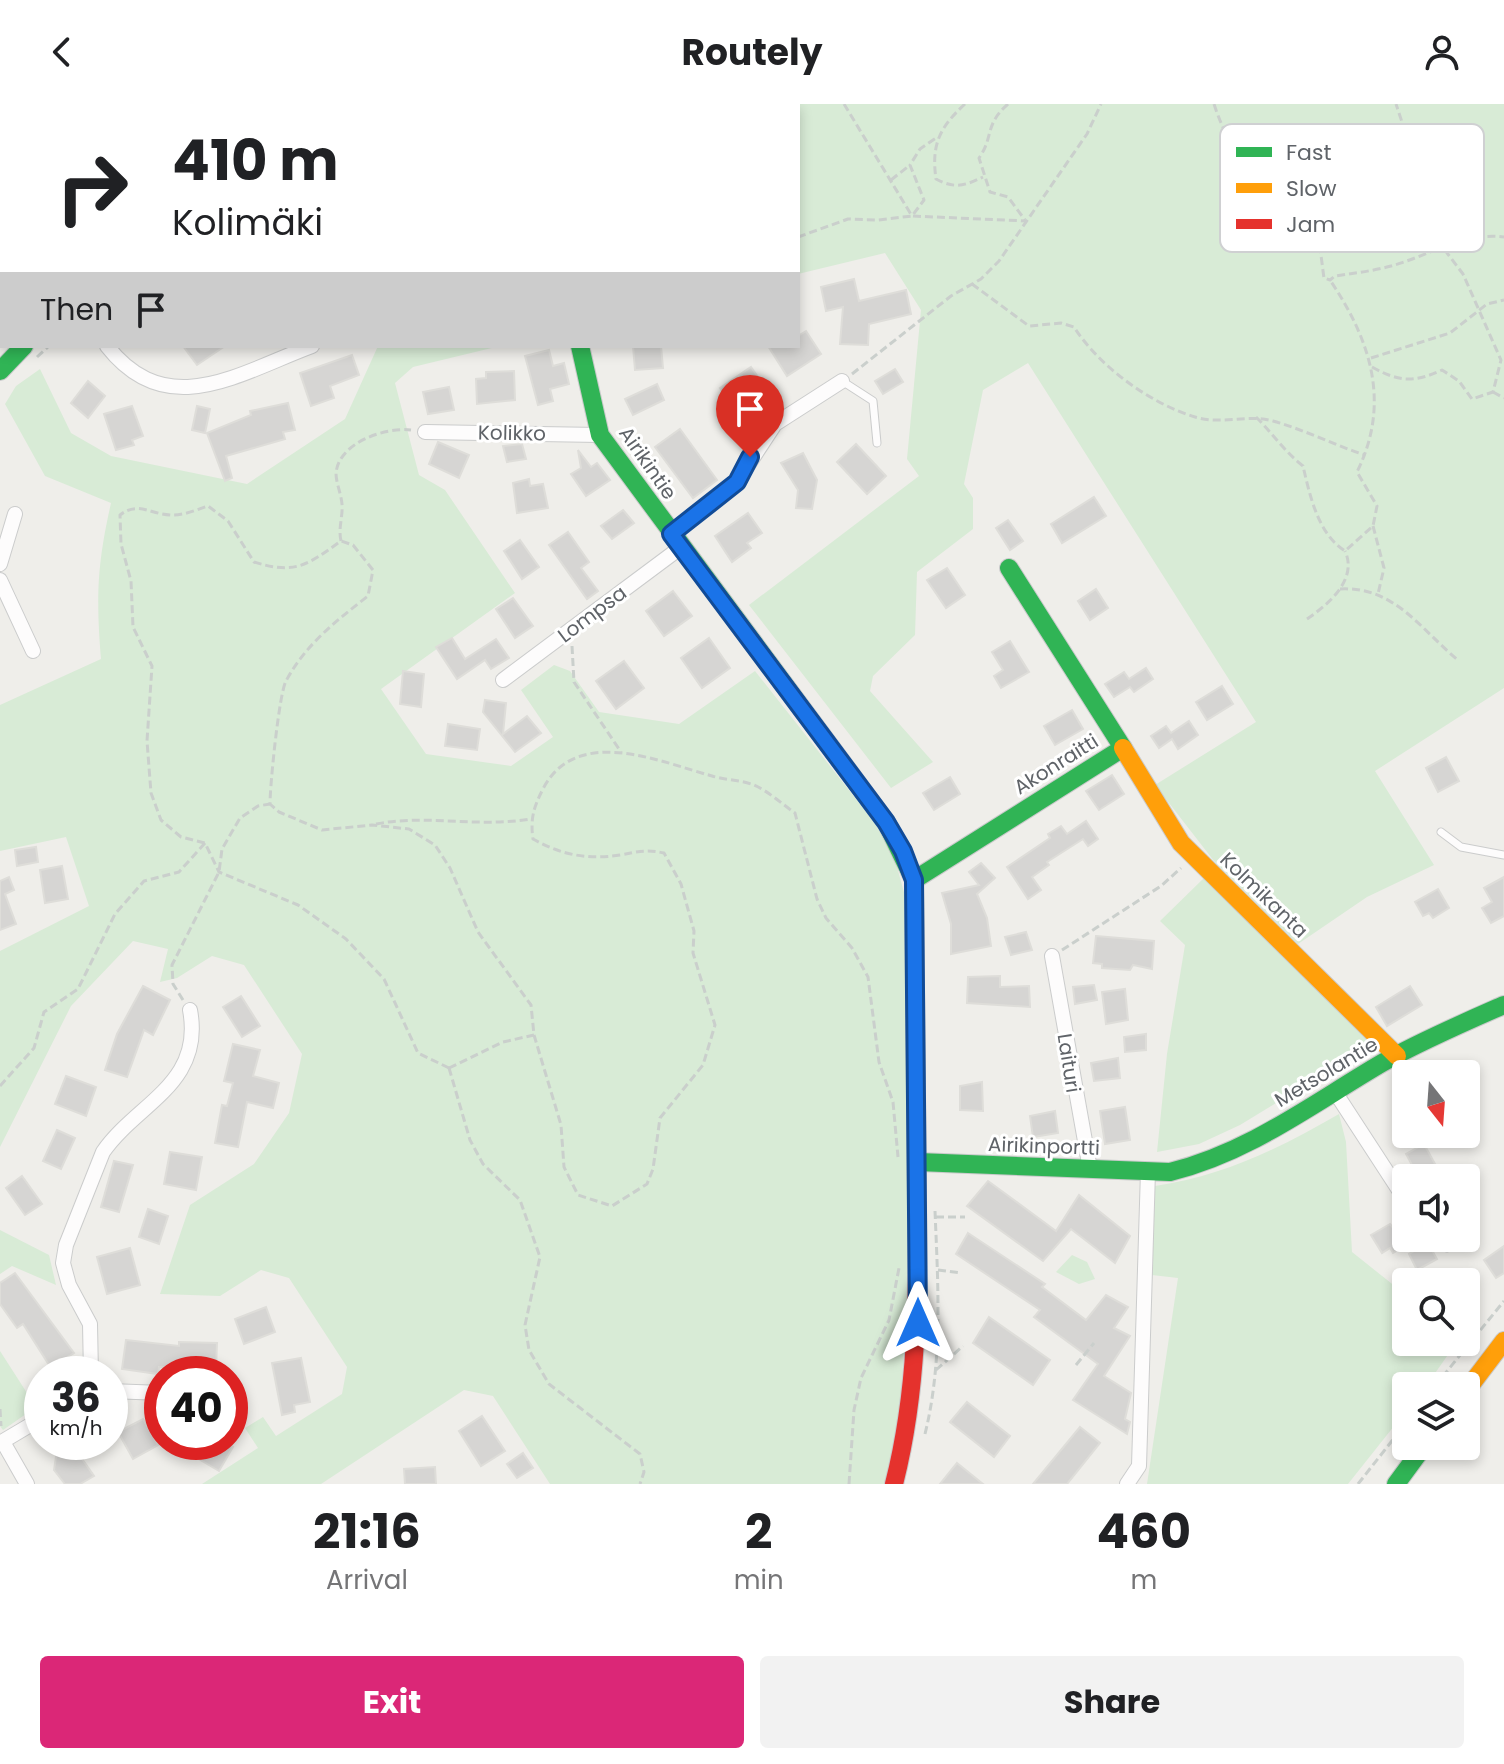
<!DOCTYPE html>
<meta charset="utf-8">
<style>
:root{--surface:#fff;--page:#f2f2f2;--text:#202124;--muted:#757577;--accent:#db2777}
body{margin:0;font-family:Poppins,sans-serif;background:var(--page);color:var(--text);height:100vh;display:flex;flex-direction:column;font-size:30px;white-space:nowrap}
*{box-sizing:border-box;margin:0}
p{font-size:26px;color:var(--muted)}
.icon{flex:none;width:44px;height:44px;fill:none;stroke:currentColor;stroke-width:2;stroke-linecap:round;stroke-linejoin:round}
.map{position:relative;height:1380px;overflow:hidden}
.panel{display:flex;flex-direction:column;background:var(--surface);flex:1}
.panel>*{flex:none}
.hud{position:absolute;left:0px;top:0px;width:800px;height:244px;box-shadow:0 4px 12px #0003;background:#fff;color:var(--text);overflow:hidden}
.needle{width:52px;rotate:163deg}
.fabs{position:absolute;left:1392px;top:956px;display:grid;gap:16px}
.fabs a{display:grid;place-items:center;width:88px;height:88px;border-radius:8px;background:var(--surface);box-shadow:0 4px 12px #0003;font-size:40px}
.speed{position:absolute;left:24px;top:1252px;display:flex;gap:16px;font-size:40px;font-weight:700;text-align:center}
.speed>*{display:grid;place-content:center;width:104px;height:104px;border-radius:50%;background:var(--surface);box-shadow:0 4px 12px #0003;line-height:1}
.speed small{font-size:20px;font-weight:400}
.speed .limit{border:12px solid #d22;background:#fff;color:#111}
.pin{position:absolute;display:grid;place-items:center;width:68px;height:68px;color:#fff;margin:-82px -34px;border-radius:50% 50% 50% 0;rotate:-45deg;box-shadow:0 0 8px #0007}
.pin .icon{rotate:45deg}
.me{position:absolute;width:88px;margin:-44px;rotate:0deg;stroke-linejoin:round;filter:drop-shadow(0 0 6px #0008)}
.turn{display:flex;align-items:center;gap:28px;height:168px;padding:0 40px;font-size:36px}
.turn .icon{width:104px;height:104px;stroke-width:2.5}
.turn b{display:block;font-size:56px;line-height:68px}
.then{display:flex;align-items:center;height:76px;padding:0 40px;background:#0003;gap:16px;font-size:30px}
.eta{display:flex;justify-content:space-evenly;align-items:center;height:136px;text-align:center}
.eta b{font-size:48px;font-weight:700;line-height:56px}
.button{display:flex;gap:16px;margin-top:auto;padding:16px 40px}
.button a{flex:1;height:92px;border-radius:8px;background:var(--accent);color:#fff;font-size:32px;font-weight:700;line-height:92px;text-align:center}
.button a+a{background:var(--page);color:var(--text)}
header{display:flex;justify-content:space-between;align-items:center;height:104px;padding:0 40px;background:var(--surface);font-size:36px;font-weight:700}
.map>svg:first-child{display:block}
.green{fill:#d8ebd6}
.building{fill:#d6d5d3;stroke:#deddd9;stroke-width:2}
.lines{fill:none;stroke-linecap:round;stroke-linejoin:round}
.lane-casing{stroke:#cbcccc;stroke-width:9}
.street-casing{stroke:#cbcccc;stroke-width:16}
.fast-casing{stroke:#cacacb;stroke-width:20}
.slow-casing{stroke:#cacacb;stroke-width:20}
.jam-casing{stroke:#cacacb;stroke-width:20}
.path{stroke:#cacfcc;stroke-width:3;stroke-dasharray:8 4;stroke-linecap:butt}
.lane{stroke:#fdfcfc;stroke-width:7}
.street{stroke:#fdfcfc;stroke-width:14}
.fast{stroke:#30b455;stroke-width:18}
.slow{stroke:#ff9f0a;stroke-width:18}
.jam{stroke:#e5322d;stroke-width:18}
.route-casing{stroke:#114b97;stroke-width:20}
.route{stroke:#1a73e8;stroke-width:14}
.labels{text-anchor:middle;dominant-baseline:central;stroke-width:6;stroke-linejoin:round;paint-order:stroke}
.street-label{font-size:20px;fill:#5f6368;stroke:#fff}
.key{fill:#fff;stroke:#cfd0d2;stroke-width:2}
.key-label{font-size:22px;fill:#5f6368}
</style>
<header><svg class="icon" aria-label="back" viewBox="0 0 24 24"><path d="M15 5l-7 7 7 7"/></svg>Routely<svg class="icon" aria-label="person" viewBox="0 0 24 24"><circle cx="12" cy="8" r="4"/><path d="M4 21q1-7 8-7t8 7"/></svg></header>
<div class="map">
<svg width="1504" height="1380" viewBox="0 0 1504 1380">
<rect width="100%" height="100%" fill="#efeeea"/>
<g class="green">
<polygon points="587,0 1504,0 1504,584 1375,667 1434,761 1367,793 1298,840 1214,757 1155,681 1256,618 1028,259 983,286 964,380 973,394 973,425 917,468 915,531 873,572 870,587 933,658 891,684 749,501 919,372 907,355 921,206 885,149 798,170 798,2"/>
<path d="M378,242H500L413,263L395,279L419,371L445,386L515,489L381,585L426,650L511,662L553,633L521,586L554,561L570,567L599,608L679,620L755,567L875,719L894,752L905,792L910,1161L898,1330L884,1380H550L493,1292L464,1286L321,1380H202L258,1344L245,1324L263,1313L276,1332L342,1290L347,1263L289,1174L261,1166L220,1192L160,1190L190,1101L254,1060L289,1009L302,950L244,861L212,852L177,874L160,878L168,845L133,837L71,902L0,1043V847L89,802L66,733L0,747V601L101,555C96,493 97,461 111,399L45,372L5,300L16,282L40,265L71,329L111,352L247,380L345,315Z"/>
<polygon points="1204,774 1374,939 1240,1021 1199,1040 1157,1048 1167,950 1185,841 1160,817"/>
<path d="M1339,1010L1346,1038L1352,1148L1406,1191V1238H1457L1426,1282H1406V1307L1348,1380H1147L1178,1174L1152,1171L1155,1082C1224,1072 1280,1044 1339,1010Z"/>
<polygon points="0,1126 49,1151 56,1181 12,1162 0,1170"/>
<polygon points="1072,1151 1087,1158 1095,1175 1079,1180 1056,1168"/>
<polygon points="0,1247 36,1303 3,1326 0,1322"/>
</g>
<g class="building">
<polygon points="854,175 859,197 906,186 911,210 869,220 868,241 840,240 843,203 826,207 821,183"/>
<polygon points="806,227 821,250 787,272 768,242 798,242 798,232"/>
<polygon points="183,242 225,242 197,261"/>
<polygon points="633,242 661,242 663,264 635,266"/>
<polygon points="549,246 553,262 564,259 569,280 550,285 553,297 538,301 525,252"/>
<polygon points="352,251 359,271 330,282 334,294 311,302 300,269"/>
<polygon points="751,263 763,280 752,288 759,299 739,313 720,284"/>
<polygon points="895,265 903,278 883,290 875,277"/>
<polygon points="514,267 515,296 477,300 476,275 486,274 486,268"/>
<polygon points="88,277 105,292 88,314 71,299"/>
<polygon points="657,280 664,296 633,311 625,295"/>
<polygon points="449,283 454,306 428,310 423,288"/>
<polygon points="288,299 295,326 283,328 285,335 226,352 232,374 225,377 207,329 251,311 250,307"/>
<polygon points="132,302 143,332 132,336 134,341 116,346 104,310"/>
<polygon points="197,302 210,305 205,329 192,326"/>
<polygon points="680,325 717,376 693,394 655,343"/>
<polygon points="438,338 469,351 459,374 429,360"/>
<polygon points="522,340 526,355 507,358 503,342"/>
<polygon points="856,340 886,372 867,390 837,358"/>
<polygon points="578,346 591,363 597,359 610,376 586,392 571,370 581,364"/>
<polygon points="803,349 817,376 812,405 796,404 798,386 781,359"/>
<polygon points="529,375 530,382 543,380 548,404 517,409 513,379"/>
<polygon points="1094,393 1106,412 1062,439 1051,420"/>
<polygon points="623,406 634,419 612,435 601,422"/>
<polygon points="748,409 762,429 747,439 751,444 732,458 715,432"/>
<polygon points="1008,416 1023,437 1010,446 996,424"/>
<polygon points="568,428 589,458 581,464 598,487 587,495 549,441"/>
<polygon points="520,436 539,463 522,475 504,447"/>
<polygon points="947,464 965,491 946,504 927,476"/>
<polygon points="1096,485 1108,504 1090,516 1078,497"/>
<polygon points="673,487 692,512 664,532 646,507"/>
<polygon points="513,494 533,522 515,534 496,505"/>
<polygon points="452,534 465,555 496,535 509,554 491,565 485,556 457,575 436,543"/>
<polygon points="709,534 730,564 702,584 681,554"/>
<polygon points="1010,537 1029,568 1001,584 994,572 1003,566 992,548"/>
<polygon points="624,557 644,584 616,605 596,577"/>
<polygon points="1146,564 1153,575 1134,588 1130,583 1114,593 1105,580 1124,568 1129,575"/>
<polygon points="403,567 424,570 421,603 400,600"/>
<polygon points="1222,582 1233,600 1207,616 1196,598"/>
<polygon points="485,596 506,599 503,630 527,612 541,629 515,648 483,608"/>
<polygon points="1072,606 1083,625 1055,641 1044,622"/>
<polygon points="1189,617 1198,631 1178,645 1172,635 1159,644 1151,632 1166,622 1171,629"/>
<polygon points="448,620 480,625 477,646 445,642"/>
<polygon points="1446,653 1459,677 1438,688 1426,664"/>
<polygon points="1112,671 1124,690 1099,706 1086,687"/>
<polygon points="950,673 960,690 934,706 923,689"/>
<polygon points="1086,717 1098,735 1088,742 1083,735 1047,758 1049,761 1032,773 1041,786 1028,795 1007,763 1050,734 1048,730 1061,722 1067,730"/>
<polygon points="36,743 38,758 17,762 15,746"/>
<polygon points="981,759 995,774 977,790 987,814 991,842 951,850 951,820 942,789 979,781 969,768"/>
<polygon points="62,762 68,795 45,799 40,766"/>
<polygon points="9,773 14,786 5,790 16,820 0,826 0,777"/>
<polygon points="1504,773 1504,812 1491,819 1482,804 1492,798 1484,784"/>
<polygon points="1438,785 1449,804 1433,814 1429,809 1423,812 1415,798"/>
<polygon points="1026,828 1032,846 1011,851 1005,833"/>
<polygon points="1096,832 1154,837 1152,865 1133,861 1130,866 1102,864 1102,860 1093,859"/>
<polygon points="1000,872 1000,883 1029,882 1030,903 967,899 968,873"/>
<polygon points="1094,881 1097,896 1075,900 1073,883"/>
<polygon points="143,882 170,896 153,931 144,926 127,973 105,966 117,930"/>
<polygon points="1410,882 1422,901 1387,922 1376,903"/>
<polygon points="1125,885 1128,916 1106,920 1102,888"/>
<polygon points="241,892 260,922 242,933 223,903"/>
<polygon points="1146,930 1146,946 1125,948 1124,933"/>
<polygon points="233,940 260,946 253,972 279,979 273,1004 247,998 238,1043 215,1039 222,1001 227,1002 233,979 224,977"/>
<polygon points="1118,954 1120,974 1094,977 1091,959"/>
<polygon points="66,972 96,983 86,1012 55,1000"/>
<polygon points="982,978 983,1007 960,1006 960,982"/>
<polygon points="1125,1003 1130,1036 1105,1040 1100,1007"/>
<polygon points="1055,1007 1058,1029 1033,1033 1030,1012"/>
<polygon points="57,1026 75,1034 61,1065 43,1057"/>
<polygon points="1424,1040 1440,1069 1430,1074 1419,1074 1406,1050"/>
<polygon points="170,1048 202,1053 196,1086 164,1080"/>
<polygon points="114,1057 133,1061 119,1108 101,1103"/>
<polygon points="22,1072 42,1100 25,1111 6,1084"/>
<polygon points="988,1077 1056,1127 1079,1091 1130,1132 1115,1159 1071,1125 1043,1157 967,1102"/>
<polygon points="148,1105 168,1112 159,1140 139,1133"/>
<polygon points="1390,1120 1407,1141 1393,1149 1390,1144 1382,1149 1371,1131"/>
<polygon points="968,1129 1045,1180 1042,1183 1086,1216 1106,1191 1128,1203 1114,1224 1130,1232 1104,1272 1131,1289 1125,1315 1130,1318 1127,1330 1073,1296 1098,1260 1034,1213 1040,1206 956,1150"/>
<polygon points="1428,1139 1437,1155 1417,1166 1409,1150"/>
<polygon points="1504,1142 1504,1169 1496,1174 1484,1156"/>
<polygon points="130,1144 140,1181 107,1190 97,1153"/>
<polygon points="15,1169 74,1249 51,1264 23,1220 17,1224 0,1200 0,1179"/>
<polygon points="266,1203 275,1228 244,1240 235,1215"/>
<polygon points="989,1213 1050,1256 1033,1281 973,1239"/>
<polygon points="126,1236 179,1242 179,1238 217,1239 216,1265 159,1263 158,1270 122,1265"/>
<polygon points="301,1254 310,1298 294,1301 295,1308 282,1311 272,1259"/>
<polygon points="967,1298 1010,1332 994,1353 950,1318"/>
<polygon points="482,1312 505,1347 481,1362 459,1327"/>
<polygon points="143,1315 158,1341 133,1355 118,1328"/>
<polygon points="1080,1323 1100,1339 1067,1380 1033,1380"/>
<polygon points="170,1338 224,1338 233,1343 219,1367"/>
<polygon points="71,1339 94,1372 80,1380 65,1380 54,1366 57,1346"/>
<polygon points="523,1349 533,1364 517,1374 507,1360"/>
<polygon points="957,1359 983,1380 940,1380"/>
<polygon points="435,1363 436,1380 405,1380 404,1365"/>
</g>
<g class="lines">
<defs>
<g id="lane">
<polyline points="842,277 873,297 877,339"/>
<polyline points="1441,728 1461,743 1504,751"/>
<polyline points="1435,1134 1447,1144"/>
</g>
<g id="street">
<polyline points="294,0 294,2"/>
<polyline points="69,2 69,0"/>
<polyline points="484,2 484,0"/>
<path d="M107,242C167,319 239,269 312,242"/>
<polyline points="425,328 600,331"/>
<polyline points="671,430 737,378 775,320 842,277"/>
<polyline points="0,460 15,410"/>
<polyline points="0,476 33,547"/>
<polyline points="503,576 680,444"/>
<polyline points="1052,852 1090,1065"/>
<polyline points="1337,991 1406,1097"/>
<path d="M91,1270L90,1220L69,1181L63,1159L66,1141L103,1048C137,999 204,980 190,906"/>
<polyline points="110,1287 162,1289"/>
<polyline points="230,1297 237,1298"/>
<polyline points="3,1338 27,1380"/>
<polyline points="0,1339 42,1314"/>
<polyline points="1127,1380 1139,1362 1148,1067"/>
</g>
<g id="fast">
<polyline points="580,242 600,331 886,718 914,776 917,1096"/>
<polyline points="0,267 24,242"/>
<polyline points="914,776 1123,644 1009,464"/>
<path d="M918,1058L1170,1068C1250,1048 1312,1000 1382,959C1421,937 1463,919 1504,901"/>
<polyline points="1396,1380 1424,1342"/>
</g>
<g id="slow">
<polyline points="1123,644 1181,739 1397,952"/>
<polyline points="1466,1287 1504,1237"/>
</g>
<path id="jam" d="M894,1380C918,1286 918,1192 917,1096"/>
</defs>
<use href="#lane" class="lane-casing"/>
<use href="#street" class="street-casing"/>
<use href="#fast" class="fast-casing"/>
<use href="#slow" class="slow-casing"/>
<use href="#jam" class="jam-casing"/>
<g class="path">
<polyline points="844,0 912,112 1026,117"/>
<path d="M965,0C940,23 931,40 936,75C955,85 964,82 983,73"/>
<path d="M1008,0C984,21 994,33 979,54L990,88L1008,93L1025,116"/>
<path d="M1214,0C1226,37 1246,68 1274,94C1287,106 1309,114 1316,131C1321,144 1322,161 1324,174L1330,176L1335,172C1354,169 1373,167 1391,162C1428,152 1464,128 1504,133"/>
<polyline points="891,76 910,61"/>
<polyline points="798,133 848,115 878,116 912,112 924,96 910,61 920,45 936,34"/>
<path d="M972,180L1029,222L1061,219L1074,223C1099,262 1149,299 1195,313C1221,321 1248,310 1273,317C1305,326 1334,341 1365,351"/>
<polyline points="0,199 2,201"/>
<polyline points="37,253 49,242"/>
<polyline points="1371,254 1450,229 1487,200 1504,196"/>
<path d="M1372,263C1399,278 1414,279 1442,266L1459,277L1472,295L1493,288L1501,256L1463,170L1444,145L1396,0"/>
<polyline points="852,270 951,192 981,175 999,157 1087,30 1101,0"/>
<polyline points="1493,288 1504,294"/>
<path d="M1256,313C1273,330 1285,348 1303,362C1310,392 1318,430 1345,447L1373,422L1377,402L1357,368C1391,299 1371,237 1330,176"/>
<polyline points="1373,422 1384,464 1378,490"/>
<path d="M341,437C338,424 343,413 342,400C341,389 336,379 336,369C339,338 386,323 411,326"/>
<path d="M1340,485C1395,482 1421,526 1459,557"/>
<path d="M1307,515C1329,500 1358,475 1345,447"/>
<polyline points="572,542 574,578 621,648"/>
<path d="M376,720C427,710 478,724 530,715"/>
<polyline points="1062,846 1161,782 1181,764"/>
<polyline points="183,896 173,880 172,861 219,768 222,745 240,714 258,702 270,700"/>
<path d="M449,964L418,949L384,875L346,835L298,801L219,768L205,739L181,733L161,716L151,689L147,637L152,562L133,523L131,477L121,440L120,411C138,397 150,410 170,411C182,412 196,406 208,402L228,417L254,458C296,471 307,461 341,437L353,441L373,466L368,492C336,517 306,540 286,577C279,590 270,681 270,700L279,708L322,726L372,721L409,725L435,741L450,764L478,828L531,901L534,931L561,1021L564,1063L578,1091L612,1102L647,1080L653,1065L660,1014L703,961L715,921L693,849L694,827L681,780L664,749C646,745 637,748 620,751C588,756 561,751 533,735C530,714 534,702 544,683C578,621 661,658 712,672C725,676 741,676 754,681C768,687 782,700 795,709L817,795L826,814L852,844L868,873L879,958L893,998L898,1053"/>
<polyline points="449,964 470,1036 483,1060 520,1096 540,1153 525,1221 529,1246 549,1280 640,1350 644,1368 640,1380"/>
<polyline points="449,964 503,938 534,931"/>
<polyline points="0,982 34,944 44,908 78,885 115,810 144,777 179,768 205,739"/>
<polyline points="936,1113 965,1113"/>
<polyline points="938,1166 961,1169"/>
<polyline points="1076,1261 1094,1239"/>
<polyline points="936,1266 963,1242"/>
<polyline points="1435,1282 1504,1197"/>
<polyline points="0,1305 1,1322"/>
<path d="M925,1330C943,1257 938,1181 935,1107"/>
<polyline points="849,1380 854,1306 861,1274 889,1216 899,1164"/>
<polyline points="1358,1380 1406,1319"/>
</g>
<use href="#lane" class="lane"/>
<use href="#street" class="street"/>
<use href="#fast" class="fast"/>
<use href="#slow" class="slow"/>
<use href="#jam" class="jam"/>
</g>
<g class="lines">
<defs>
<polyline id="route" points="750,353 737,378 671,430 886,718 903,747 914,776 918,1219"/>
</defs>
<use href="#route" class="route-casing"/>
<use href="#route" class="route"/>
</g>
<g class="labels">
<g class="street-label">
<text transform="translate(512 329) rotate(1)">Kolikko</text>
<text transform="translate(648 359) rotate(55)">Airikintie</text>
<text transform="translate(592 510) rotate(-37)">Lompsa</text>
<text transform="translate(1056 660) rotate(-32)">Akonraitti</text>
<text transform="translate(1264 791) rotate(44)">Kolmikanta</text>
<text transform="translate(1069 959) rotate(81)">Laituri</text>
<text transform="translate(1326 968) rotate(-31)">Metsolantie</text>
<text transform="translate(1044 1042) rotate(2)">Airikinportti</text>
</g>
</g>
<rect x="1220" y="20" width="264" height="128" rx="12" class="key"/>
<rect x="1236" y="43" width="36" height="10" fill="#30b455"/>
<rect x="1236" y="79" width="36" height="10" fill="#ff9f0a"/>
<rect x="1236" y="115" width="36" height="10" fill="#e5322d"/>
<g class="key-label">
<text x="1286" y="56">Fast</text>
<text x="1286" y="92">Slow</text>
<text x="1286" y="128">Jam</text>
</g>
</svg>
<div class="fabs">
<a><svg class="needle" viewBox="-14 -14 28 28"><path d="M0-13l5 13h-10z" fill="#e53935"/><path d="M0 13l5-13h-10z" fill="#757577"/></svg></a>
<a><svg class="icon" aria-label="sound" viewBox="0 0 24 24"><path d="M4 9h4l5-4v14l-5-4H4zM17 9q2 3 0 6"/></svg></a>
<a><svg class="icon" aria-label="search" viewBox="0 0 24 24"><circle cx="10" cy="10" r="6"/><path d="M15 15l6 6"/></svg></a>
<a><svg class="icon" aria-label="layers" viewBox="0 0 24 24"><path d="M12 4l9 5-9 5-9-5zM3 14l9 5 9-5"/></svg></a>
</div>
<div class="speed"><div>36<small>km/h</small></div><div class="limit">40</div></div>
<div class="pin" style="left:750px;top:353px;background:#d93025"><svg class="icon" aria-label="arrive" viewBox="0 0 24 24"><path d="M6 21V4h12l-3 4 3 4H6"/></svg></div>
<svg class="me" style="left:918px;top:1219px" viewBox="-20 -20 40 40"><path d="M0-17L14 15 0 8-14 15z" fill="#1a73e8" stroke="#fff" stroke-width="4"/></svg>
<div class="hud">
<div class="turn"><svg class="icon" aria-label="right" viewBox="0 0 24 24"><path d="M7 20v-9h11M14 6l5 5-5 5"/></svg><div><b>410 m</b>Kolimäki</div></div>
<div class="then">Then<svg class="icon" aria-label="arrive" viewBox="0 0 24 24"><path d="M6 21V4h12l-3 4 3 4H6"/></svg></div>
</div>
</div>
<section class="panel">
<div class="eta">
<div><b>21:16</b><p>Arrival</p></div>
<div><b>2</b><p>min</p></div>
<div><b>460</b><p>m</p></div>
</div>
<div class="button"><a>Exit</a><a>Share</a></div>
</section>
